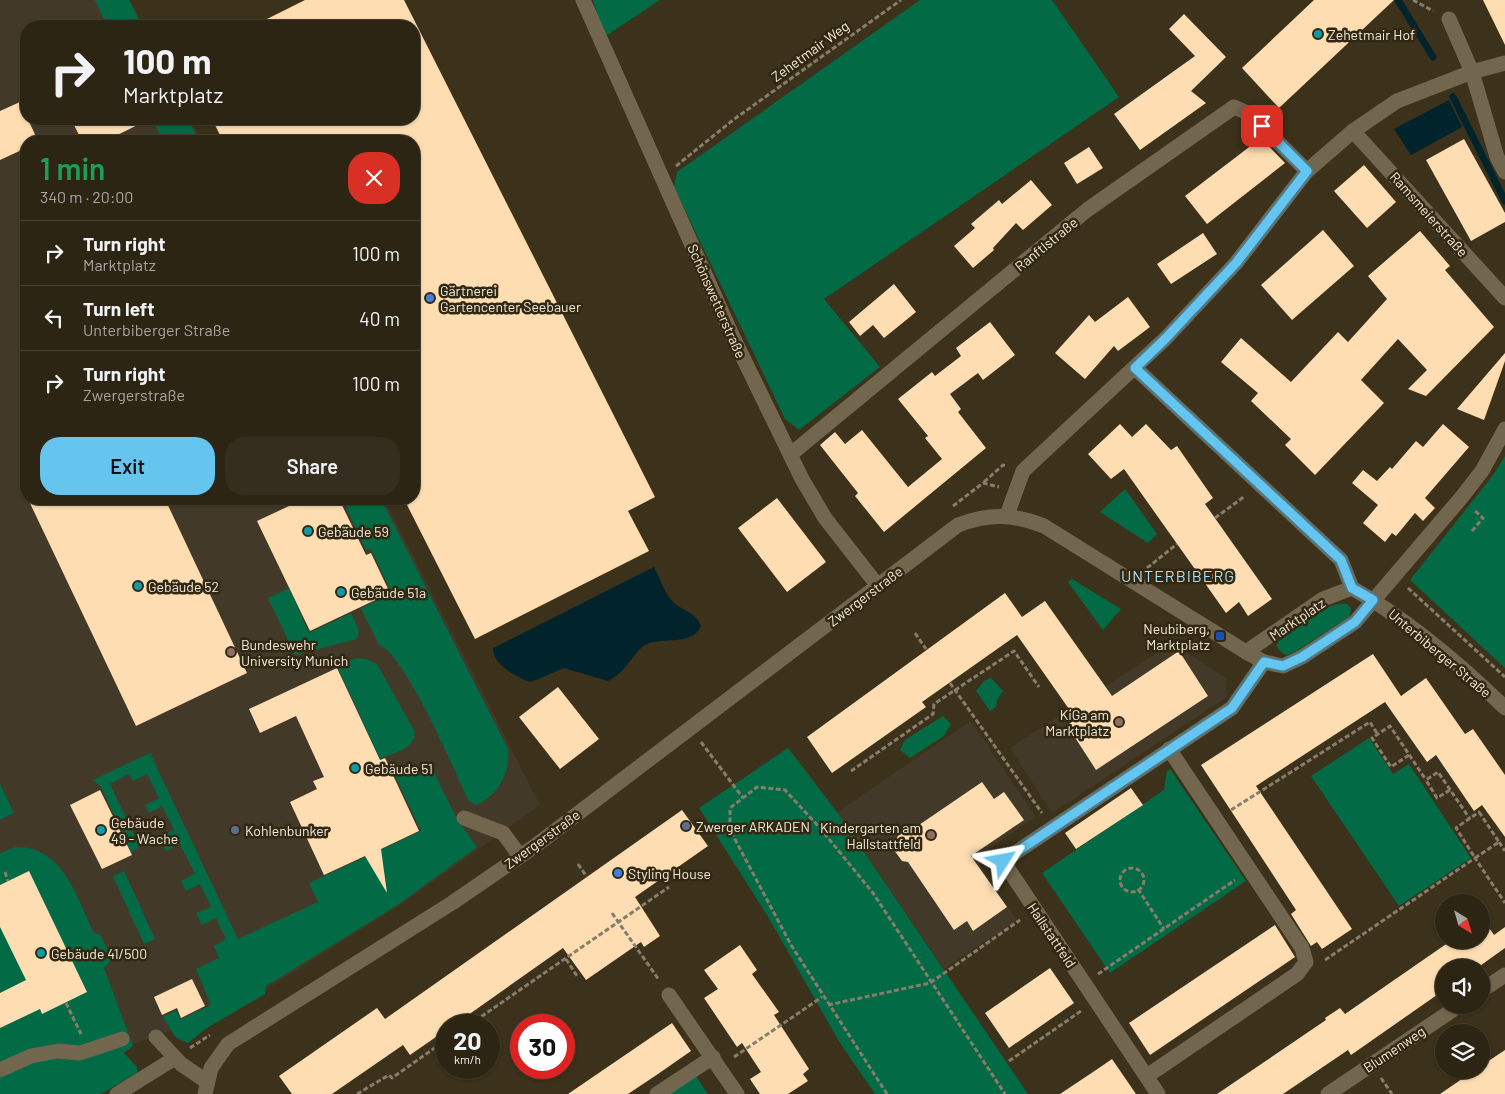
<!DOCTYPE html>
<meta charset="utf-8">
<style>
:root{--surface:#2d2514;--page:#352d1d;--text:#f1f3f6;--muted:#a7a5a0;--line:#484234;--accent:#65c5ef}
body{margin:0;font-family:Barlow,sans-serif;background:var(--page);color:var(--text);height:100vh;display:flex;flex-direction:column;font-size:19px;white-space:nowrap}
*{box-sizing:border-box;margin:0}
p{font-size:16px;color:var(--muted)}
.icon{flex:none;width:28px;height:28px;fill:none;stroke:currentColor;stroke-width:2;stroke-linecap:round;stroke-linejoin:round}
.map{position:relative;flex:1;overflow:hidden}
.panel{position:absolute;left:20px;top:135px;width:400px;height:370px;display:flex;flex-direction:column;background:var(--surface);border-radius:20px;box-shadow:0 1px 4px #0004,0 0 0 1px var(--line)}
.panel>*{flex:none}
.hud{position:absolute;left:20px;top:20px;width:400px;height:105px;border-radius:20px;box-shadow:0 1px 4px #0004,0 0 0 1px var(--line);background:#2d2514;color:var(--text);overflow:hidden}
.needle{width:32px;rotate:143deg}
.controls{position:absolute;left:1435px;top:894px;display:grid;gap:10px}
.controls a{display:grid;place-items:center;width:55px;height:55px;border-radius:50%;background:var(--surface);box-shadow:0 1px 4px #0004,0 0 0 1px var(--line);font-size:25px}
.speed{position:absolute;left:435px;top:1014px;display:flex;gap:10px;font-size:25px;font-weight:700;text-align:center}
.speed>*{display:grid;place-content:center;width:65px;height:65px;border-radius:50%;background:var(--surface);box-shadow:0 1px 4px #0004,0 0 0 1px var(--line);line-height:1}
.speed small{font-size:12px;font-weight:400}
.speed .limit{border:8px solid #d22;background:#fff;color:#111}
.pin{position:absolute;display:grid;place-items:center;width:42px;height:42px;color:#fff;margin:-21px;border-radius:10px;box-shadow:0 2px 8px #0006}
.me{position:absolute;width:55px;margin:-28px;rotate:56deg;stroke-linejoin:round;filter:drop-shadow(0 0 4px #0008)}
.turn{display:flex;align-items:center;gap:18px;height:105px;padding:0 20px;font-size:22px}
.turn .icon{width:65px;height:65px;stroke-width:2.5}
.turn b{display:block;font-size:35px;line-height:42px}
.round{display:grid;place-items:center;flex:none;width:52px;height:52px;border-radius:20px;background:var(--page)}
.headline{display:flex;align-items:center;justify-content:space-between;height:85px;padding:0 20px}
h1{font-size:30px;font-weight:600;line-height:38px;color:#1e9e55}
.button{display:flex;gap:10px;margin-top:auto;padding:10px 20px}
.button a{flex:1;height:58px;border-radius:20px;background:var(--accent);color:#111;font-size:20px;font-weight:600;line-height:58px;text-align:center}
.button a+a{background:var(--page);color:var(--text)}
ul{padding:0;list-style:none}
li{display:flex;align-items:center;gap:15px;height:65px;padding:0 20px;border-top:1px solid var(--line)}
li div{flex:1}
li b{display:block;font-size:19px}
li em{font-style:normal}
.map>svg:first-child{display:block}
.education{fill:#433928}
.green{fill:#036a46}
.water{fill:#00232c}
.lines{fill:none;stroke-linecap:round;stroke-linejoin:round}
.stream{stroke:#00232c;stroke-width:7}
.building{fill:#feddb2}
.path{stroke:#877d6a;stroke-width:3;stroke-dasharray:5 2.5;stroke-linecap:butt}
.minor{stroke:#73664e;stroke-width:15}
.route-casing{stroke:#42809b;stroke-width:12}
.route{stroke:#65c5ef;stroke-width:9}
.culture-dot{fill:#0f9aa8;stroke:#322710;stroke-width:2}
.shop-dot{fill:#3f7fe0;stroke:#322710;stroke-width:2}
.transit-dot{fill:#1a4fb4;stroke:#322710;stroke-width:2}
.education-dot{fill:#8d6e63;stroke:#322710;stroke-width:2}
.service-dot{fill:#5c6f8a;stroke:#322710;stroke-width:2}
.labels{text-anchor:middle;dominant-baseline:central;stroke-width:5;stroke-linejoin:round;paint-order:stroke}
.poi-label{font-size:14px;fill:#f2ebdd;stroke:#322710;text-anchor:start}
.street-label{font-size:14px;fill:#f2ebdd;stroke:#322710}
.quarter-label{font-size:16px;letter-spacing:1px;fill:#aedef6;stroke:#322710}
</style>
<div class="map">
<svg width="1505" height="1094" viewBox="0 0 1505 1094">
<rect width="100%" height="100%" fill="#3c311a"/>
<g class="education">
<polygon points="0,0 130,0 143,26 26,26 26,119 190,119 202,141 26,141 26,499 384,499 540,805 400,905 265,990 156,1037 130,1045 0,1094"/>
<polygon points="1172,643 1226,678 1227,697 1052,813 1010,748"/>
<polygon points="971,721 1036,817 983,853 980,866 1017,920 944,969 837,812"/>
</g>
<g class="green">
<polygon points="95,0 129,0 142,26 107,26"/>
<polygon points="593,0 660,0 604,37"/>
<polygon points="920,0 1052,0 1119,97 824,299 880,367 799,430 785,419 674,187 677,172"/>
<polygon points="152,119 188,119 199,141 163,141"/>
<polygon points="1505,456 1505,668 1410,580 1493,475"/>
<polygon points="1125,489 1157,534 1148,543 1100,512"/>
<path d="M342,499H381L508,749C511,772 498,796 476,805L468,800C455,771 405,654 379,645L361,608L392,594L371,549L366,550Z"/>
<polygon points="1072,579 1121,609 1103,630 1068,582"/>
<polygon points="289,588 309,633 351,613 359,630 357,639 295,655 268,598"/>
<polygon points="1337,604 1347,604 1351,608 1350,616 1296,651 1287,655 1282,653 1276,646 1279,641 1326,608"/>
<path d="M356,658L366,659L377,664L415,732C414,750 393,753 380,759L337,666Z"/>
<polygon points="991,678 1003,691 997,700 996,707 990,711 976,691 984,681"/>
<polygon points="943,716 951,724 944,736 910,758 900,750 905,740"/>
<polygon points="1369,738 1393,774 1409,764 1471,858 1399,906 1311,776"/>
<polygon points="788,748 837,812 1028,1094 875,1094 840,1043 767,915 699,808"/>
<polygon points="150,753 238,939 318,902 309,883 421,831 395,776 429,762 457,819 477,847 399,904 266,986 265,994 207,1028 188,1043 175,1037 163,1017 176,1010 181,1019 211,1005 196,969 219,958 214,946 226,939 216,918 202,925 196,913 211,907 200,884 186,891 181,881 195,874 180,844 166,851 159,837 174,830 162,806 149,813 145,805 159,798 147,774 133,781 129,774 110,784 140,847 131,852 101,787 93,780"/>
<polygon points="1170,769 1246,881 1110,973 1042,873 1164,790 1167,771"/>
<polygon points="0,784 14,813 0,820"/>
<path d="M16,847C63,846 77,898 94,933L101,935L111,960L104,968L133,1046L124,1053L137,1067V1073L101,1094H0V853Z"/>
<polygon points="124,871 155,939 144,944 113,876"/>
<polygon points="696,1076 708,1094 669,1094"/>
</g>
<g class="water">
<polygon points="1449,100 1462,127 1411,155 1394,129"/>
<path d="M654,567C660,578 665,595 674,603C685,612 695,612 701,626C692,646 664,637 647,644C636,648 626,673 608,681L564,668L531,682C517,678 493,665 493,648Z"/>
</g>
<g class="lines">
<g class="stream">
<polyline points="1398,0 1433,57"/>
<polyline points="1453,97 1505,201"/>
</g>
</g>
<g class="building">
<polygon points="305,0 404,0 655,497 628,511 649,551 475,639 404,499 414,499 414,141 223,141 212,119 414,119 414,26 253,26"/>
<polygon points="1314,0 1394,0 1279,108 1242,68"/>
<polygon points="1483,0 1505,0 1505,45"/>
<polygon points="1184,14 1226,57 1191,91 1206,103 1140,150 1114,114 1195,56 1169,29"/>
<polygon points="20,102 38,141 26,141 26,148 0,160 0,111"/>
<polygon points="71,119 150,119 105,141 82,141"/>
<polygon points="1261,138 1285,163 1207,224 1185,196"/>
<polygon points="1464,139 1505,213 1505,222 1471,241 1426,160"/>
<polygon points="1089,147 1103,168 1077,184 1064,163"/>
<polygon points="1364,165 1396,202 1367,228 1334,191"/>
<polygon points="1031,180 1052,205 1023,230 1016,223 993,248 994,250 973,268 954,246 975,228 971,224 999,200 1002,204"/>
<polygon points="1323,230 1354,266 1292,320 1261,285"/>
<polygon points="1420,231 1450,266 1445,270 1494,327 1426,396 1408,389 1427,370 1398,339 1361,380 1384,403 1315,475 1285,445 1291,439 1251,401 1258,393 1221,362 1241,338 1291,382 1338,332 1348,342 1387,299 1368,276"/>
<polygon points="1203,233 1217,254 1171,284 1157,264"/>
<polygon points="894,284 916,312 884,338 873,325 860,336 849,322"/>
<polygon points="1128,297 1150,327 1118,351 1114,346 1085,379 1055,353 1089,315 1095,322"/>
<polygon points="990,322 1015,355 983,380 978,373 950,394 961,409 958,412 986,448 884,532 855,496 858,493 820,445 835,432 845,444 862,430 908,487 942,459 925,438 928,436 898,399 932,372 935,376 961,356 956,348"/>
<polygon points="1505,353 1505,361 1484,420 1457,409"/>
<polygon points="1120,424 1132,437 1146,424 1171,450 1177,446 1213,498 1205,504 1272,599 1248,616 1239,602 1226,613 1124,469 1111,479 1088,454"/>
<polygon points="1443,424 1469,447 1425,498 1435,508 1423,521 1415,513 1396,536 1392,533 1385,542 1363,523 1378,505 1352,483 1363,470 1377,481 1390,467 1392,469 1416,441 1423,447"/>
<polygon points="777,498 826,562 787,592 738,528"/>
<polygon points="28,499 165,499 247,673 136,726"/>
<polygon points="304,499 339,499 366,555 371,553 390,593 310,631 257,521"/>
<polygon points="1005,593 1022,617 1045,601 1112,696 1179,651 1208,696 1096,770 1067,725 1076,719 1017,635 922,702 926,707 832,773 807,737"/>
<polygon points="1373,654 1401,696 1426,678 1465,734 1473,729 1505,775 1505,837 1482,805 1474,811 1436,755 1427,762 1385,702 1256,786 1352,929 1322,949 1317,942 1311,946 1291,914 1296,910 1201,765"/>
<polygon points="337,668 380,760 385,758 419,831 381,849 387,893 365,856 324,875 290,802 317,789 313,781 324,777 296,716 260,733 249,709"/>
<polygon points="558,687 599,739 560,769 519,717"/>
<polygon points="982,782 994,799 1004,792 1024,820 971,856 1007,907 973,931 967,921 954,930 908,862 902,861 894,850 898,835 910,827 916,827"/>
<polygon points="1131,788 1143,805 1076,849 1065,833"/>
<polygon points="100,790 132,855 102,869 70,805"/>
<polygon points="682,810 708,846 635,897 660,936 644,947 641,942 586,980 563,948 454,1025 446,1025 446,1030 410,1055 403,1045 332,1094 292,1094 279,1076 377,1008 385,1019"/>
<polygon points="29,871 87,992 42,1014 40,1009 0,1028 0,993 26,980 0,927 0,885"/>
<polygon points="1481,916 1494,935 1505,927 1505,948 1477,968 1444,968 1444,990 1351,1055 1348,1050 1283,1094 1217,1094 1326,1020 1325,1018 1340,1008 1345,1014 1452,940 1481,940"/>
<polygon points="1275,925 1295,957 1150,1055 1129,1023"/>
<polygon points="740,945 757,970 752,974 779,1012 774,1015 809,1069 803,1074 808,1081 788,1094 760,1094 750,1079 761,1072 742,1043 737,1047 704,998 718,989 704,970"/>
<polygon points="1050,968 1074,1003 1009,1048 985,1013"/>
<polygon points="192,979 205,1006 181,1018 177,1008 162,1015 154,997"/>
<polygon points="672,1023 691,1051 658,1074 628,1094 568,1094"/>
<polygon points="1505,1050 1505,1094 1440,1094 1475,1070 1481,1070 1481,1066"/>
<polygon points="1112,1059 1136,1094 1060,1094 1096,1070"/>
</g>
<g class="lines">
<g class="path">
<polyline points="1413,0 1433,11"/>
<polyline points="676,166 733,120 901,0"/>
<polyline points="984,482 1003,465 1006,466"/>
<polyline points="953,506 983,483 999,487"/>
<polyline points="1215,518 1245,496"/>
<polyline points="1472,531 1483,518 1474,510"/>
<polyline points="1147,568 1177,544"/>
<polyline points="1408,588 1505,677"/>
<polyline points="915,633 926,649"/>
<polyline points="950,683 1042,813"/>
<polyline points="701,742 743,798"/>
<polyline points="1409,755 1391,767 1372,738 1390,726 1426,780"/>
<polyline points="851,771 933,714 934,704 1014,651 1039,687"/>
<polyline points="1450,790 1437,798 1426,780 1438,772 1470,819"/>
<polyline points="1231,810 1370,722 1378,735"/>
<polygon points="1479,812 1499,842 1475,858 1456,828"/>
<polyline points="1499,842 1505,851"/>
<polyline points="578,864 587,877"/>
<circle cx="1132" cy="880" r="12"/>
<polyline points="5,872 8,881"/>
<polyline points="1138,889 1164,929"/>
<polyline points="612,913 659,980"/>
<polyline points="566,959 577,976"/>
<polyline points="1325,960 1475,858 1505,903"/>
<polyline points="1098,974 1235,880"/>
<polyline points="66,1003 81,1034"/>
<polyline points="828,1005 930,983 1020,920"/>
<polyline points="469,1025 669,887"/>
<polyline points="190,1048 210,1035"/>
<polyline points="734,1057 822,997"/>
<polyline points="1009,1061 1081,1011"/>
<polyline points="1381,1078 1392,1094"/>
<polyline points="357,1094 389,1075 392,1078 446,1040"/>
<polyline points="887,1094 791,945 730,830 730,808 757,787 785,790 820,828 873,893 1005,1094"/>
</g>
<g class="minor">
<polyline points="583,0 732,335 802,479 825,518 878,586"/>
<polyline points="1449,19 1472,72 1497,157 1505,172"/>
<polyline points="1353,131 1505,298"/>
<polyline points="1135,368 1341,560 1352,588"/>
<polyline points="791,454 1087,210 1234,107 1250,114 1307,171"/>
<polyline points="1007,515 1023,471 1166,338 1236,263 1307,171 1353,131 1397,101 1472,72 1505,63"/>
<path d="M1246,652L1323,599L1352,588C1408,620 1459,663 1505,708"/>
<polyline points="464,818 503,833 520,856"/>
<polyline points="1481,991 1505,975"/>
<polyline points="669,995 737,1094"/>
<polyline points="156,1037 181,1064 206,1081"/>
<polyline points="0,1070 31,1056 58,1051 80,1053 122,1039"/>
<polyline points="1147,1076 1297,974 1306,962 1302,948 1169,749"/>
<polyline points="117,1094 175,1058"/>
<path d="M205,1094L211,1068L228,1044L452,903L535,846L958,525C989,513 1014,514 1044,526L1246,652L1264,662L1283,666L1302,657L1355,622L1461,498L1482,471L1505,429"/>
<polyline points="657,1094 713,1057"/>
<polyline points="1158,1094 1003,861 1232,708 1264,662"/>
<polyline points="1328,1094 1460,1005"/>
</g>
</g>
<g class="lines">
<defs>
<polyline id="route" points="1003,861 1232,708 1264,662 1283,666 1302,657 1355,622 1373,600 1352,588 1341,560 1135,368 1166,338 1236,263 1307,171 1262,126"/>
</defs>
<use href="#route" class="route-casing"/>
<use href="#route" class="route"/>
</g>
<g class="culture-dot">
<circle cx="1318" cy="34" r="5"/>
<circle cx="308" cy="531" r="5"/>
<circle cx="138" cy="586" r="5"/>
<circle cx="341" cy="592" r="5"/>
<circle cx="355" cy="768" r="5"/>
<circle cx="101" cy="830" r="5"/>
<circle cx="41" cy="953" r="5"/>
</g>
<g class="shop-dot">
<circle cx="430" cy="298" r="5"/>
<circle cx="618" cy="873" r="5"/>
</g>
<rect class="transit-dot" x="1215" y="631" width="10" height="10" rx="2.5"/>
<g class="education-dot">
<circle cx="231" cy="652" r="5"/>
<circle cx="1119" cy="722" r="5"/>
<circle cx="931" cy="835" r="5"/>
</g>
<g class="service-dot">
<circle cx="686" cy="826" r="5"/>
<circle cx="235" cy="830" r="5"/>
</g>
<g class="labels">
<g class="poi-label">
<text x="1328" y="34">Zehetmair Hof</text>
<text x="440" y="290">Gärtnerei<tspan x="440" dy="16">Gartencenter Seebauer</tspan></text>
<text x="318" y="531">Gebäude 59</text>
<text x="148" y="586">Gebäude 52</text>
<text x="351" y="592">Gebäude 51a</text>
<text x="1210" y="628" text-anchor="end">Neubiberg,<tspan x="1210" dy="16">Marktplatz</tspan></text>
<text x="241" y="644">Bundeswehr<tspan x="241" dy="16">University Munich</tspan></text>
<text x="1109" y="714" text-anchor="end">KiGa am<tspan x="1109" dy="16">Marktplatz</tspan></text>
<text x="365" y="768">Gebäude 51</text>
<text x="111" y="822">Gebäude<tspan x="111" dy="16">49 - Wache</tspan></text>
<text x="696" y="826">Zwerger ARKADEN</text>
<text x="921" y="827" text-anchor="end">Kindergarten am<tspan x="921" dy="16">Hallstattfeld</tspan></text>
<text x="245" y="830">Kohlenbunker</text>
<text x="628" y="873">Styling House</text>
<text x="51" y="953">Gebäude 41/500</text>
</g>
<g class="street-label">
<text transform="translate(810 51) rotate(-36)">Zehetmair Weg</text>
<text transform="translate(1429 214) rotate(48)">Ramsmeierstraße</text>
<text transform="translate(1046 244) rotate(-39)">Ranftlstraße</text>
<text transform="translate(717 301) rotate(66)">Schönswetterstraße</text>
<text transform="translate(865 596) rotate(-37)">Zwergerstraße</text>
<text transform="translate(1297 619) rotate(-34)">Marktplatz</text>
<text transform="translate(1440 653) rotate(40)">Unterbiberger Straße</text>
<text transform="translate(542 839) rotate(-36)">Zwergerstraße</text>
<text transform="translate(1052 935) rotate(56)">Hallstattfeld</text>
<text transform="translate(1394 1049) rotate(-34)">Blumenweg</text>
</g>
<g class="quarter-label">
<text x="1178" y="575">UNTERBIBERG</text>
</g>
</g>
</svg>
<div class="controls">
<a><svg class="needle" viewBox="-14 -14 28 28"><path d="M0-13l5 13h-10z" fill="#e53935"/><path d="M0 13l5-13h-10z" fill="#a7a5a0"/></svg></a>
<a><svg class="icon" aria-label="sound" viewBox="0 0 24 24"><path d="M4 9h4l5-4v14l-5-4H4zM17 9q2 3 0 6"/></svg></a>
<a><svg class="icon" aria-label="layers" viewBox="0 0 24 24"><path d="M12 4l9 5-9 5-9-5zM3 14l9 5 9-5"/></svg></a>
</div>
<div class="speed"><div>20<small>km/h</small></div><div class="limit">30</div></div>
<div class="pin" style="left:1262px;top:126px;background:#d93025"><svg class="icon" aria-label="arrive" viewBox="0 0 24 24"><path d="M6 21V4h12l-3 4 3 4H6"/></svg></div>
<svg class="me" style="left:1003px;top:861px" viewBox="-20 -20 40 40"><path d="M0-17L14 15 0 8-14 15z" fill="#65c5ef" stroke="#fff" stroke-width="4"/></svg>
<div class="hud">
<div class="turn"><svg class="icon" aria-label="right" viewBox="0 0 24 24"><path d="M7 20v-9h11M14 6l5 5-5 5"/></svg><div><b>100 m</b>Marktplatz</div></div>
</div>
<section class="panel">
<div class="headline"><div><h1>1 min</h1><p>340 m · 20:00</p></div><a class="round" style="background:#d93025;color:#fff"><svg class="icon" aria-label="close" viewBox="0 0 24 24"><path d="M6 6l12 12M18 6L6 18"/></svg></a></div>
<ul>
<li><svg class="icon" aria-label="right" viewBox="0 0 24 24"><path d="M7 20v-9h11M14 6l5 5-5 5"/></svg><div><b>Turn right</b><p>Marktplatz</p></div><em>100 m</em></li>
<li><svg class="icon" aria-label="left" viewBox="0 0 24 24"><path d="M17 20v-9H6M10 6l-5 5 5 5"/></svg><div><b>Turn left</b><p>Unterbiberger Straße</p></div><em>40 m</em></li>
<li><svg class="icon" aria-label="right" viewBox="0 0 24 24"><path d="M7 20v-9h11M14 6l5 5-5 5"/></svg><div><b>Turn right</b><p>Zwergerstraße</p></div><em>100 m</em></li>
</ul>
<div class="button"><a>Exit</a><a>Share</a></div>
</section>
</div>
